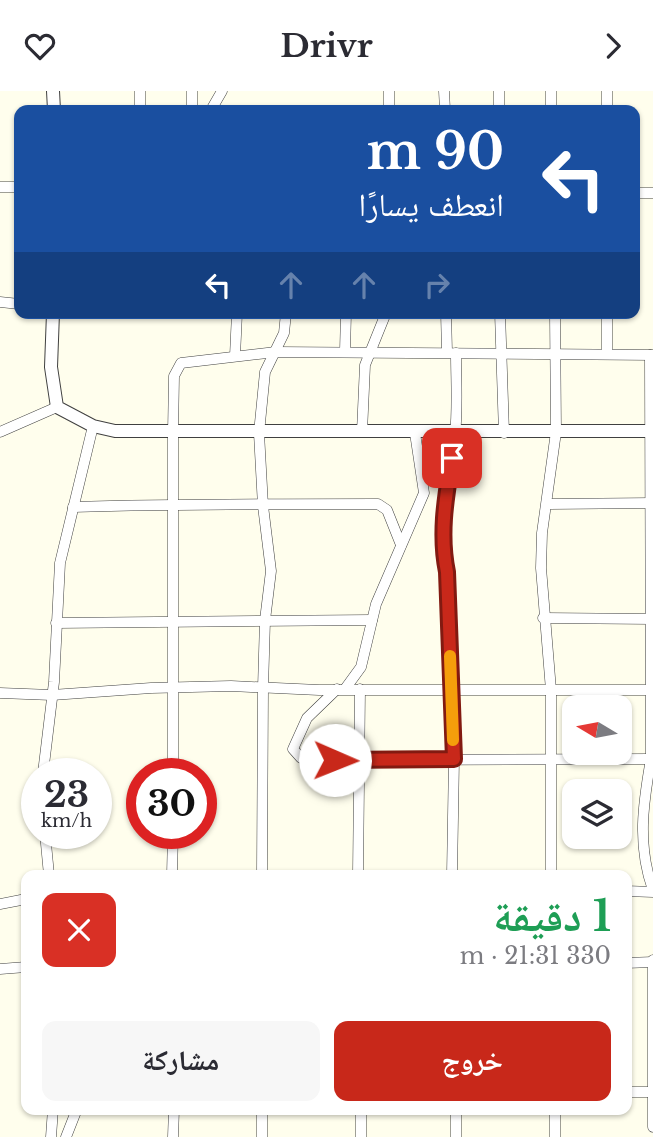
<!DOCTYPE html>
<html lang="ar">
<meta charset="utf-8">
<style>
:root{--surface:#fff;--page:#f7f7f7;--text:#2b2b33;--muted:#7c7c81;--accent:#c8281a}
body{margin:0;font-family:"Libre Baskerville","Noto Naskh Arabic",serif;background:var(--page);color:var(--text);direction:rtl;height:100vh;display:flex;flex-direction:column;font-size:26px;white-space:nowrap}
*{box-sizing:border-box;margin:0}
p{font-size:23px;color:var(--muted)}
.icon{flex:none;width:38px;height:38px;fill:none;stroke:currentColor;stroke-width:2;stroke-linecap:round;stroke-linejoin:round}
.map{position:relative;flex:1;overflow:hidden;direction:ltr}
.drawer{position:absolute;left:21px;top:779px;width:611px;height:245px;display:flex;flex-direction:column;background:var(--surface);border-radius:14px;box-shadow:0 2px 5px #0004;direction:rtl}
.drawer>*{flex:none}
.banner{position:absolute;left:14px;top:14px;width:626px;height:214px;border-radius:14px;box-shadow:0 2px 5px #0004;direction:rtl;background:#1a4fa0;color:#fff;overflow:hidden}
.needle{width:46px;rotate:280deg}
.fabs{position:absolute;left:562px;top:604px;display:grid;gap:14px}
.fabs a{display:grid;place-items:center;width:70px;height:70px;border-radius:14px;background:var(--surface);box-shadow:0 2px 5px #0004;font-size:35px}
.speed{position:absolute;left:21px;top:667px;display:flex;gap:14px;font-size:35px;font-weight:700;text-align:center}
.speed>*{display:grid;place-content:center;width:91px;height:91px;border-radius:50%;background:var(--surface);box-shadow:0 2px 5px #0004;line-height:1}
.speed small{font-size:18px;font-weight:400}
.speed .limit{border:10px solid #d22;background:#fff;color:#111}
.pin{position:absolute;display:grid;place-items:center;width:60px;height:60px;color:#fff;margin:-30px;border-radius:14px;box-shadow:0 4px 10px #0006}
.me{position:absolute;width:77px;margin:-38px;rotate:91deg;stroke-linejoin:round;filter:drop-shadow(0 0 5px #0008)}
.turn{display:flex;align-items:center;gap:24px;height:147px;padding:0 21px;font-size:32px}
.turn .icon{width:91px;height:91px;stroke-width:2.5}
.turn b{display:block;font-size:49px;line-height:60px}
.lanes{display:flex;align-items:center;height:66px;padding:0 21px;background:#0003;justify-content:center;gap:35px;direction:ltr}
.lanes .off{opacity:.35}
.round{display:grid;place-items:center;flex:none;width:74px;height:74px;border-radius:14px;background:var(--page)}
.overview{display:flex;align-items:center;justify-content:space-between;height:119px;padding:0 21px}
h1{font-size:42px;font-weight:700;line-height:52px;color:#1e9e55}
.cta{display:flex;gap:14px;margin-top:auto;padding:14px 21px}
.cta a{flex:1;height:80px;border-radius:14px;background:var(--accent);color:#fff;font-size:28px;font-weight:700;line-height:80px;text-align:center}
.cta a+a{background:var(--page);color:var(--text)}
header{display:flex;justify-content:space-between;align-items:center;height:91px;padding:0 21px;background:var(--surface);font-size:32px;font-weight:700}
.map>svg:first-child{display:block}
.lines{fill:none;stroke-linecap:round;stroke-linejoin:round}
.minor-casing{stroke:#404040;stroke-width:11}
.tertiary-casing{stroke:#404040;stroke-width:14}
.minor{stroke:#fff;stroke-width:10}
.tertiary{stroke:#fff;stroke-width:12}
.route-casing{stroke:#821a11;stroke-width:18}
.route{stroke:#c8281a;stroke-width:12}
.slow{stroke:#f59e0b;stroke-width:12}
</style>
<header><svg class="icon" aria-label="forward" viewBox="0 0 24 24"><path d="M9 5l7 7-7 7"/></svg>Drivr<svg class="icon" aria-label="heart" viewBox="0 0 24 24"><path d="M12 20l-8-8c-3-5 5-10 8-4 3-6 11-1 8 4z"/></svg></header>
<div class="map">
<svg width="653" height="1046" viewBox="0 0 653 1046">
<rect width="100%" height="100%" fill="#fffeed"/>
<g class="lines">
<defs>
<g id="minor">
<polyline points="389,0 389,19"/>
<polyline points="444,0 445,19"/>
<polyline points="551,0 551,19"/>
<polyline points="140,19 140,0"/>
<polyline points="192,19 192,0"/>
<polyline points="211,19 222,0"/>
<polyline points="499,19 499,0"/>
<polyline points="607,19 607,0"/>
<polyline points="0,96 19,96"/>
<polyline points="635,102 653,102"/>
<polyline points="0,211 19,213"/>
<polyline points="446,222 447,261"/>
<polyline points="500,222 504,342"/>
<polyline points="345,260 346,222"/>
<polyline points="607,263 607,222"/>
<path d="M650,264L651,668C643,713 637,754 653,799"/>
<polyline points="235,265 237,222"/>
<polyline points="0,341 57,316"/>
<polyline points="362,341 365,274 386,222"/>
<polyline points="549,413 653,412"/>
<path d="M73,416C175,413 276,413 378,413L387,419L401,454"/>
<polyline points="543,527 653,528"/>
<polyline points="56,532 372,529"/>
<polyline points="337,598 307,627 293,658 301,667 361,669 653,668"/>
<polyline points="345,598 361,576 376,513 424,402 415,342"/>
<polyline points="0,602 52,604 151,597 231,595 319,599 653,599"/>
<polyline points="43,682 54,591 60,472 93,335"/>
<polyline points="173,682 173,342 174,285 181,272 276,261 653,264"/>
<polyline points="45,742 49,784"/>
<polyline points="172,784 173,742"/>
<polyline points="262,784 263,597 265,529 271,480 263,415 259,342 265,281 284,242 286,222"/>
<polyline points="358,784 360,598"/>
<path d="M452,784L454,668L447,481C437,435 450,390 455,344C458,317 456,289 456,262"/>
<polyline points="551,784 551,599 541,477 542,442 556,341 555,222"/>
<polyline points="626,800 653,801"/>
<polyline points="0,813 26,808"/>
<polyline points="653,869 653,1036"/>
<polyline points="626,872 653,871"/>
<polyline points="0,878 26,876"/>
<polyline points="626,1001 653,1001"/>
<polyline points="262,1018 262,1046"/>
<polyline points="361,1018 361,1046"/>
<polyline points="456,1018 456,1046"/>
<polyline points="51,1046 53,1018"/>
<polyline points="66,1046 77,1018"/>
<polyline points="173,1046 174,1018"/>
<polyline points="555,1046 555,1018"/>
</g>
<g id="tertiary">
<polyline points="53,0 54,19"/>
<polyline points="53,222 51,276 57,316 93,335 115,340 653,340"/>
</g>
</defs>
<use href="#minor" class="minor-casing"/>
<use href="#tertiary" class="tertiary-casing"/>
<use href="#minor" class="minor"/>
<use href="#tertiary" class="tertiary"/>
</g>
<g class="lines">
<defs>
<path id="route" d="M335,669L454,668L447,481C439,442 446,405 452,367"/>
</defs>
<use href="#route" class="route-casing"/>
<use href="#route" class="route"/>
<polyline class="slow" points="450,565 453,649"/>
</g>
</svg>
<div class="fabs">
<a><svg class="needle" viewBox="-14 -14 28 28"><path d="M0-13l5 13h-10z" fill="#e53935"/><path d="M0 13l5-13h-10z" fill="#7c7c81"/></svg></a>
<a><svg class="icon" aria-label="layers" viewBox="0 0 24 24"><path d="M12 4l9 5-9 5-9-5zM3 14l9 5 9-5"/></svg></a>
</div>
<div class="speed"><div>23<small>km/h</small></div><div class="limit">30</div></div>
<div class="pin" style="left:452px;top:367px;background:#d93025"><svg class="icon" aria-label="arrive" viewBox="0 0 24 24"><path d="M6 21V4h12l-3 4 3 4H6"/></svg></div>
<svg class="me" style="left:335px;top:669px" viewBox="-20 -20 40 40"><circle r="19" fill="#fff"/><path d="M0-13L10 11 0 6-10 11z" fill="#c8281a"/></svg>
<div class="banner">
<div class="turn"><svg class="icon" aria-label="left" viewBox="0 0 24 24"><path d="M17 20v-9H6M10 6l-5 5 5 5"/></svg><div><b>90 m</b>انعطف يسارًا</div></div>
<div class="lanes"><svg class="icon" aria-label="left" viewBox="0 0 24 24"><path d="M17 20v-9H6M10 6l-5 5 5 5"/></svg><svg class="icon off" aria-label="ahead" viewBox="0 0 24 24"><path d="M12 20V5M6 11l6-6 6 6"/></svg><svg class="icon off" aria-label="ahead" viewBox="0 0 24 24"><path d="M12 20V5M6 11l6-6 6 6"/></svg><svg class="icon off" aria-label="right" viewBox="0 0 24 24"><path d="M7 20v-9h11M14 6l5 5-5 5"/></svg></div>
</div>
<section class="drawer">
<div class="overview"><div><h1>1 دقيقة</h1><p>330 m · 21:31</p></div><a class="round" style="background:#d93025;color:#fff"><svg class="icon" aria-label="close" viewBox="0 0 24 24"><path d="M6 6l12 12M18 6L6 18"/></svg></a></div>
<div class="cta"><a>خروج</a><a>مشاركة</a></div>
</section>
</div>
